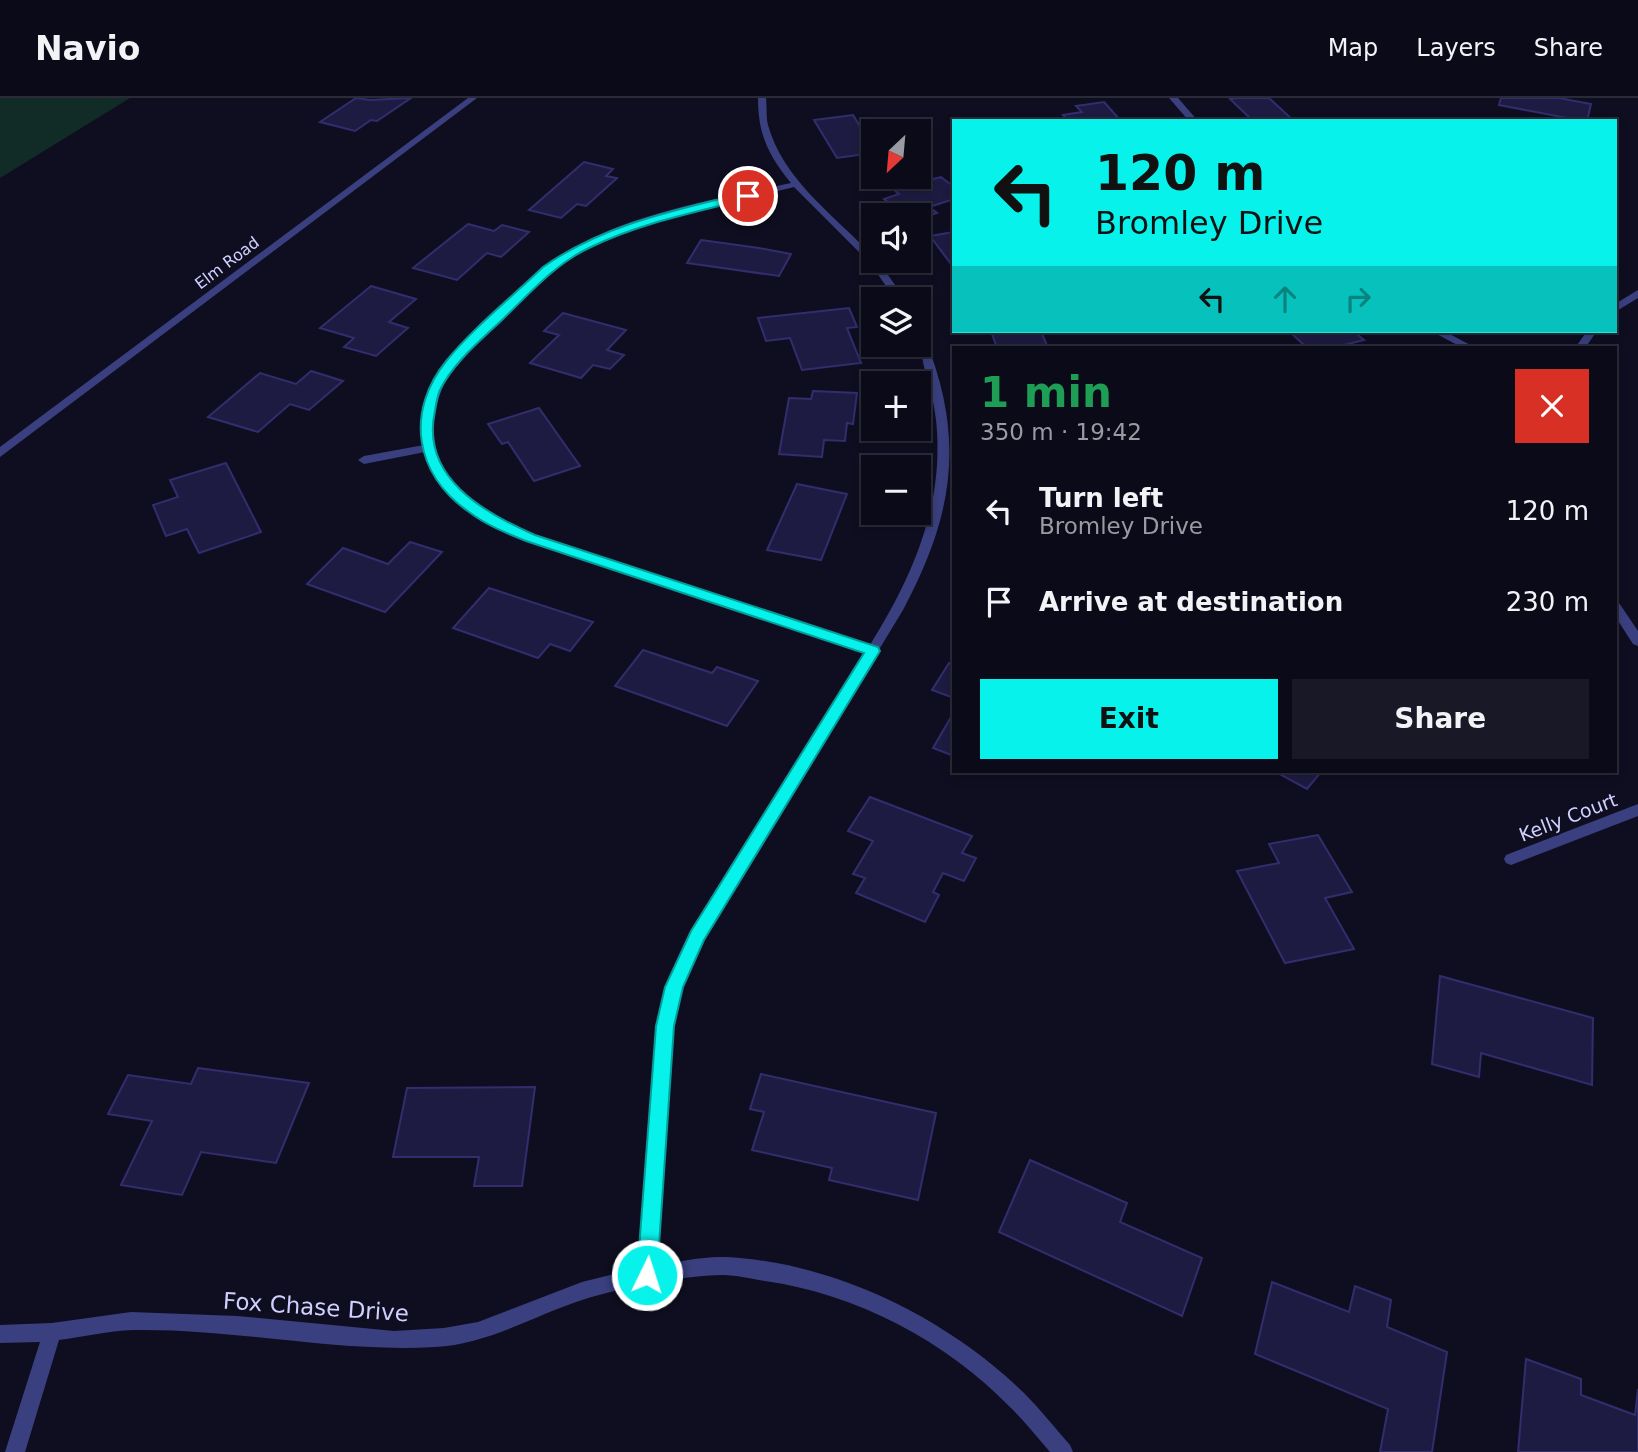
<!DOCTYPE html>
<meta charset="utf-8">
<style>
:root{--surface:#0b0a19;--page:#191826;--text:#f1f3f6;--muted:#9a9aa2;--line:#2b2b38;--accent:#08f2ec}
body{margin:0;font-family:"DejaVu Sans",sans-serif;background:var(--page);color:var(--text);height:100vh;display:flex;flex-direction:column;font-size:26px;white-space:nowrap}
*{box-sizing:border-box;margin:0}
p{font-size:23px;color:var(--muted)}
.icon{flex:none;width:38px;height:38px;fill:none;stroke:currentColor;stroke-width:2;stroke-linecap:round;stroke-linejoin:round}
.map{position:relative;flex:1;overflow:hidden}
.sheet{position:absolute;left:952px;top:248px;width:665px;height:427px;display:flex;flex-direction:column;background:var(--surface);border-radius:0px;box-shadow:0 4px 10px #0003,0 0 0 2px var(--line)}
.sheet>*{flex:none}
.banner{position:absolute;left:952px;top:21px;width:665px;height:214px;border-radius:0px;box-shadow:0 4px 10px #0003,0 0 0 2px var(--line);background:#08f2ec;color:#111;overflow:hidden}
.needle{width:46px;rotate:206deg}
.tools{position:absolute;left:861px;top:21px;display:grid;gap:14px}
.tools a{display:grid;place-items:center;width:70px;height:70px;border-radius:0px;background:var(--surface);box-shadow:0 4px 10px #0003,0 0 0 2px var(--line);font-size:35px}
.pin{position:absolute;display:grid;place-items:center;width:60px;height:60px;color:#fff;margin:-30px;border:4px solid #fff;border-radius:50%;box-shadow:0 2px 7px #0007}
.me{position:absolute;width:77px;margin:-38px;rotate:4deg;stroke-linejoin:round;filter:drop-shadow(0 0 5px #0008)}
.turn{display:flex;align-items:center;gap:24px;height:147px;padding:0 28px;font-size:32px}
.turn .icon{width:91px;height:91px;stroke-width:2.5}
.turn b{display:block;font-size:49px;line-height:60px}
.lanes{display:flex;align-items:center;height:66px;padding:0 28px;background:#0003;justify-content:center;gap:35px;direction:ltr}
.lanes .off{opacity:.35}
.round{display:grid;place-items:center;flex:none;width:74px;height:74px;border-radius:0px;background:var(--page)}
.head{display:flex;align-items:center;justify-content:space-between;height:119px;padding:0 28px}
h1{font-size:42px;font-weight:600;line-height:52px;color:#1e9e55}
.action{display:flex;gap:14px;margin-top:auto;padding:14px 28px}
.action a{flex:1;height:80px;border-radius:0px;background:var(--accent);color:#111;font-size:28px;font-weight:600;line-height:80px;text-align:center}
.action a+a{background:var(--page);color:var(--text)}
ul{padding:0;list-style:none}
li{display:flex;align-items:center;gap:21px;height:91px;padding:0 28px}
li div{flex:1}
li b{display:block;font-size:26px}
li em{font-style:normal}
header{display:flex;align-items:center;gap:42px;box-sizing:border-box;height:98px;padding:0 35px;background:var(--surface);border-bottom:2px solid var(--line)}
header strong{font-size:33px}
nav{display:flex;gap:38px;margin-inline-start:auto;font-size:24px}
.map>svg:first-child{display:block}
.green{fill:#112b27}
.building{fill:#1e1b42;stroke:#322d6d;stroke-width:2}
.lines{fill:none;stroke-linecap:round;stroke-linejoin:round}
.minor{fill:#3a407f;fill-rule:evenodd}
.route{fill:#08f2ec;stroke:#059d99;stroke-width:2}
.labels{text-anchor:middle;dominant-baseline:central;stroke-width:5;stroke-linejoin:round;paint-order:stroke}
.far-street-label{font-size:16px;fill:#d0d0fe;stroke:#0f0e21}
.street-label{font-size:19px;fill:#d0d0fe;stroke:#0f0e21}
.near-street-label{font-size:23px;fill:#d0d0fe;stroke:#0f0e21}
</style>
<header>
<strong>Navio</strong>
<nav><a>Map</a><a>Layers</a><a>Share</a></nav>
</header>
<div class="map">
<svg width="1638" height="1354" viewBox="0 0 1638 1354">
<rect width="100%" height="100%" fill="#0f0e21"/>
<polygon class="green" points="0,0 130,0 0,80"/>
<g class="building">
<polygon points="356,0 370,2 411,0 377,23 371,22 355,33 320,24"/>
<polygon points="1237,0 1269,0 1294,23 1253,23 1230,1"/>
<polygon points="1501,0 1559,0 1591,6 1587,23 1583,23 1499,7"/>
<polygon points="1104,4 1121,23 1068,23 1063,17 1082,14 1076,8"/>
<polygon points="853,17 873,49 873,55 837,60 814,22"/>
<polygon points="584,64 613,71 606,78 617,80 586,108 577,106 561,120 529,112"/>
<polygon points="919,70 933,81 941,79 954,89 954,101 929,109 937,115 919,121 919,117 904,117 884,101 899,96 878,79 919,79"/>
<polygon points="468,126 494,133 502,127 529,134 501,159 487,155 457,182 413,170"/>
<polygon points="954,134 954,170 930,138"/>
<polygon points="701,142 759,150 791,156 779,178 687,165"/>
<polygon points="371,188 416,201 389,224 408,230 376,258 344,249 354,240 320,230"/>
<polygon points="849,210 857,229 847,230 861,265 802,272 790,240 766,243 758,220"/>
<polygon points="563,215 626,232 607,252 624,257 610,271 593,267 581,280 530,265 559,237 544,233"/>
<polygon points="991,233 1041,233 1048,250 997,250"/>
<polygon points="1289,233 1353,233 1364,242 1332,250 1307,250"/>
<polygon points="311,273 343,283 309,312 290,306 258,334 208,319 260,275 296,286"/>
<polygon points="813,293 857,295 853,326 847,325 845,343 824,342 822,359 779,356 789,300 811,301"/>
<polygon points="539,310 580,368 534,383 508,344 502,346 488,326"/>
<polygon points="226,365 261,434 199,455 187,431 166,438 153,407 178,399 170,382"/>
<polygon points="797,386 847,396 821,462 767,452"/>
<polygon points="410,444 442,454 385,514 307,486 343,450 388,466"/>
<polygon points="489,490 593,524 570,553 550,546 538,560 453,530"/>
<polygon points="643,552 712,575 717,569 758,583 727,628 615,588"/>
<polygon points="949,565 954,567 954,600 932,592"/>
<polygon points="954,614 954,658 933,650"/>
<polygon points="1276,674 1321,674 1307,691"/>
<polygon points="870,699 972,738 962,755 976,760 964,783 943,775 933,794 939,797 925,824 856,795 865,780 853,776 873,743 848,733"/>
<polygon points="1318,737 1352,794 1325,800 1354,851 1285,865 1237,773 1279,765 1269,746"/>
<polygon points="1440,878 1593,920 1592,987 1481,955 1479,979 1432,966"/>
<polygon points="198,970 309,985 276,1065 201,1054 182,1097 121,1087 152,1023 108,1016 128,977 191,986"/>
<polygon points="761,976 936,1015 918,1102 829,1082 832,1070 752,1052 764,1014 750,1011"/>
<polygon points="535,989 522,1088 474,1088 479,1059 393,1059 407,990"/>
<polygon points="1030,1062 1127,1105 1120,1124 1202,1160 1182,1218 999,1134"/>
<polygon points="1272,1184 1349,1214 1355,1188 1391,1202 1387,1229 1447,1254 1432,1354 1380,1354 1388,1311 1255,1256"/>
<polygon points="1526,1261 1581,1281 1581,1297 1635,1317 1638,1291 1638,1354 1518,1354"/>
</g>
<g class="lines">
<g class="minor">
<polygon points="468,0 477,0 0,359 0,349"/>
<path d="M758,0H766C767,9 766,19 768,27C783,82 835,118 873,158V163H878L905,201H895L870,165L794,89L670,119L608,141L578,156L551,174L455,266C421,319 427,374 481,411C497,422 516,429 534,437L870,547C913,478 945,405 936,322C933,292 919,262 919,235L924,238C966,341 954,416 903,512L703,842L682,889L673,928L657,1167C679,1164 703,1158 725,1159C834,1164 947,1220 1024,1295C1040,1311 1055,1330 1070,1347L1073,1354H1050C1037,1339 1025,1324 1011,1310C946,1243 857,1196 765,1183C751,1181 737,1177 723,1177C680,1178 623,1189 582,1202C533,1218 488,1246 435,1249C334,1255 234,1230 133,1232C108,1233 83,1239 59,1242L25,1354H5L40,1244L0,1245V1227L52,1225L131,1214L237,1218L394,1233L444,1230L478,1224L582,1184L638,1170L657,928L666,889L692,834L865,555L526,443C484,425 438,402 425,354L364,366L358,362L364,358L424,347C412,297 445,264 478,233C500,213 520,188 544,170C610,117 710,103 791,85C768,57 758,36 758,0Z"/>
<polygon points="1169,0 1178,0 1198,23 1189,23"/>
<polygon points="1638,192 1638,200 1615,214 1615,206"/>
<polygon points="1431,233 1444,233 1476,250 1463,250"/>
<polygon points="1587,233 1597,233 1585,250 1575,250"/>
<polygon points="1615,504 1619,505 1638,533 1638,548 1633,546 1615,518"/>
<polygon points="1638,706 1638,718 1511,767 1506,765 1504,761 1506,757"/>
</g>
</g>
<path class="route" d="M748,94L751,95V100C696,114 640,125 589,150C555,166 530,195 503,221C480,243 454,264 440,292C437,299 436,306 435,313C420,379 484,415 535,437L878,549L880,553L704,842L683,889L674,928L657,1177L654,1184L647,1187L640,1184L637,1177L656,928L665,889L691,833L864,555L526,443C506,435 486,427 469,414C414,376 405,313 447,262C473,230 513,198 543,169C604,126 676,112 748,94Z"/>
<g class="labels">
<g class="far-street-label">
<text transform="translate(227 165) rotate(-37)">Elm Road</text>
</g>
<g class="street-label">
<text transform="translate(1568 719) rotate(-21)">Kelly Court</text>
</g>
<g class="near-street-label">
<text transform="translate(316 1209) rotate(4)">Fox Chase Drive</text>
</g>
</g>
</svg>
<div class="tools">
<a><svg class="needle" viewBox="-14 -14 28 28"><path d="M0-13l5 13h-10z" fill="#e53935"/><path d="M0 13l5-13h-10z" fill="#9a9aa2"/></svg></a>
<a><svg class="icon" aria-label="sound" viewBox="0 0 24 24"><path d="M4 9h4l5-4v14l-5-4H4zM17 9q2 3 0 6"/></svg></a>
<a><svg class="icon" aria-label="layers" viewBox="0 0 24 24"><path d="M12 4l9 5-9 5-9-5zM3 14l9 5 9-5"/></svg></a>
<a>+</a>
<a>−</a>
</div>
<div class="pin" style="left:748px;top:98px;background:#d93025"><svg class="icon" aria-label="arrive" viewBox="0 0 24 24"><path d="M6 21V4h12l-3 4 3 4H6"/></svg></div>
<svg class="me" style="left:647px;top:1177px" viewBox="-20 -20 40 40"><circle r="17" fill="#08f2ec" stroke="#fff" stroke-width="3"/><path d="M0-11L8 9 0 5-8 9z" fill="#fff"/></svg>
<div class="banner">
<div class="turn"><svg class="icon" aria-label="left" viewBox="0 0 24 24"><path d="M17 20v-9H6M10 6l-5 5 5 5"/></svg><div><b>120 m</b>Bromley Drive</div></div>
<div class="lanes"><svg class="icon" aria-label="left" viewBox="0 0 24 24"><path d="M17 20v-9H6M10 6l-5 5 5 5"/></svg><svg class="icon off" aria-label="ahead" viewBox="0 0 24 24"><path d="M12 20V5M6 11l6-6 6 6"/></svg><svg class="icon off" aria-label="right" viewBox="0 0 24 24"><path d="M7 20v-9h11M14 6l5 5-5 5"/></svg></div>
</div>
<section class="sheet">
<div class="head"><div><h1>1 min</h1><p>350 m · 19:42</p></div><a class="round" style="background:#d93025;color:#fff"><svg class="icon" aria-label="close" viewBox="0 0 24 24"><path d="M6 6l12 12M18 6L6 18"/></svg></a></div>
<ul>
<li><svg class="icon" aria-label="left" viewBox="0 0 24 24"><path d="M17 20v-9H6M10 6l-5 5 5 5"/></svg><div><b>Turn left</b><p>Bromley Drive</p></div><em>120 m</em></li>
<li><svg class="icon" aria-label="arrive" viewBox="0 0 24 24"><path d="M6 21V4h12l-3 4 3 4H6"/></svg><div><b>Arrive at destination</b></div><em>230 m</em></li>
</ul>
<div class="action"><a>Exit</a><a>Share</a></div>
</section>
</div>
